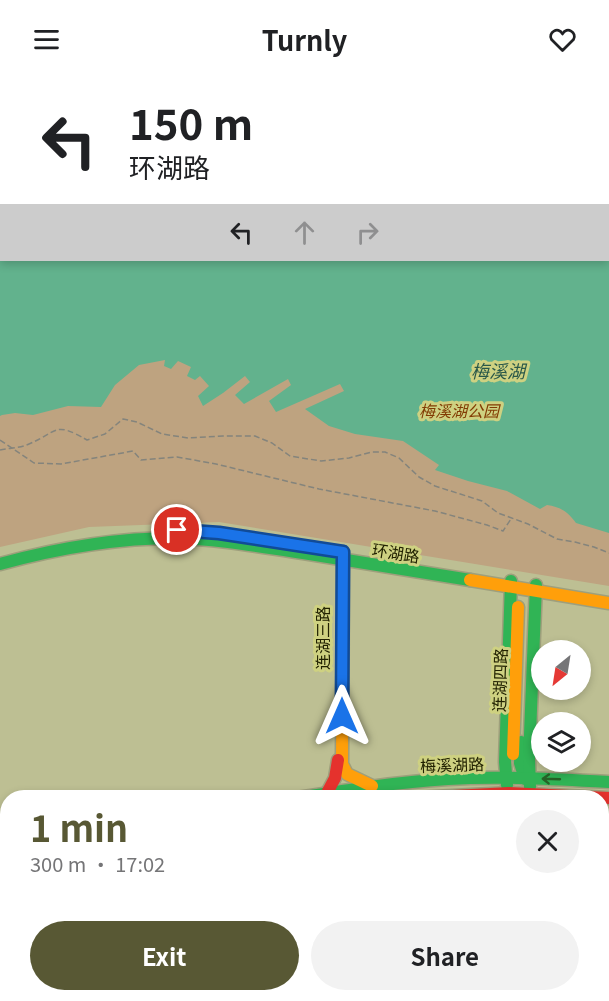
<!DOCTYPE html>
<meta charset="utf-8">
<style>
:root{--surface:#fff;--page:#f2f2f2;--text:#202124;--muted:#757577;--accent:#585834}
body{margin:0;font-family:Georgia,"Noto Sans SC",serif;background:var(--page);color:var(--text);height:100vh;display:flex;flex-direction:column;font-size:22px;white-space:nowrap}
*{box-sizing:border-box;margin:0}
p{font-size:20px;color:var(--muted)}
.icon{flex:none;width:33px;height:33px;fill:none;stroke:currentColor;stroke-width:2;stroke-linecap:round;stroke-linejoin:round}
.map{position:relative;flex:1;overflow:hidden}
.details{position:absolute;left:0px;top:712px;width:609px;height:212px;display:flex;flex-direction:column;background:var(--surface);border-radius:24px 24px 0 0;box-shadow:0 3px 9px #0003}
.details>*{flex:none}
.top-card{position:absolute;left:0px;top:0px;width:609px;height:183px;box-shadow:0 3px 9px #0003;background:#fff;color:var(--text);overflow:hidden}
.needle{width:39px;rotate:210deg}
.fabs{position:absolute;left:531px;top:562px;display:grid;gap:12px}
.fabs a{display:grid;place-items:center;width:60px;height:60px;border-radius:50%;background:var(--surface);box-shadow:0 3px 9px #0003;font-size:30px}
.pin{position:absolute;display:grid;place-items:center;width:51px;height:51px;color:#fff;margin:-26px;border:3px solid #fff;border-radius:50%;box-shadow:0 2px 6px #0007}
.me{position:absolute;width:66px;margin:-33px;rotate:0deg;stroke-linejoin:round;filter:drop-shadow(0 0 4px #0008)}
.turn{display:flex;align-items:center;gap:21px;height:126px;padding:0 30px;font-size:27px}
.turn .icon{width:78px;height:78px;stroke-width:2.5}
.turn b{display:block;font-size:42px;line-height:51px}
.lanes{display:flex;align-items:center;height:57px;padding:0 30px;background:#0003;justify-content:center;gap:30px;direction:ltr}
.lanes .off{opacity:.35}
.round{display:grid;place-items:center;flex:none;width:63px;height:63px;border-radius:32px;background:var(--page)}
.overview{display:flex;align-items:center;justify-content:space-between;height:102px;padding:0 30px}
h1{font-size:36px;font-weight:700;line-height:45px;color:var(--accent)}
.button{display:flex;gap:12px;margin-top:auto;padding:12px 30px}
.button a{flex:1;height:69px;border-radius:36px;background:var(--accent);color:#fff;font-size:24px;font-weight:700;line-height:69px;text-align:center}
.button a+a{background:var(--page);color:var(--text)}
header{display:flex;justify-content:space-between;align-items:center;height:78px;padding:0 30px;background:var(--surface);font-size:27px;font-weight:700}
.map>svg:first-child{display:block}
.green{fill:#bea380}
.water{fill:#62b28d}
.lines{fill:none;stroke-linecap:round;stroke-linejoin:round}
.fast-casing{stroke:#9e9f7c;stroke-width:15}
.slow-casing{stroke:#9e9f7c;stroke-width:15}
.jam-casing{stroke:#9e9f7c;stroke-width:15}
.path{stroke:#84847c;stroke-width:1.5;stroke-dasharray:6 3;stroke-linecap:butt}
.fast{stroke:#30b455;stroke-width:12}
.slow{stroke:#ff9f0a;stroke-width:12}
.jam{stroke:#e5322d;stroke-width:12}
.oneway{stroke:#286327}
.route-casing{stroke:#114b97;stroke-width:15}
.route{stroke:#1a73e8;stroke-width:10}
.labels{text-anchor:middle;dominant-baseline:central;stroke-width:6;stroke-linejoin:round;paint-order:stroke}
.park-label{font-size:16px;font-style:italic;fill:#823b03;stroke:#ced181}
.street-label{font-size:16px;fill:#212101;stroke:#ced181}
.water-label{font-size:18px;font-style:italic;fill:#2a5849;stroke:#ced181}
</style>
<header><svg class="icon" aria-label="menu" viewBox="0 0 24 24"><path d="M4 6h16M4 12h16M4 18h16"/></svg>Turnly<svg class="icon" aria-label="heart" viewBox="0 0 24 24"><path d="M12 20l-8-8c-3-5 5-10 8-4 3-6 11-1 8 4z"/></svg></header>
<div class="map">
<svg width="609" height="923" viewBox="0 0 609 923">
<rect width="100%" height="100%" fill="#bdbf93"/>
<polygon class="green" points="0,0 70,0 72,1 2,2 2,182 608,182 608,2 276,1 277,0 609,0 609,508 219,444 89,449 0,469"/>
<g class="water">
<path d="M0,0H30L38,1L50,0L53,1L2,2V182H608V2L296,1V0H609V455L576,445C568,434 561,429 547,427L540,431L507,413L468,403L435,392L439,387L403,363L355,356L329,348L305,331L344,313L340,306L276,334L269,323L291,307L288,301L244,326L235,317L250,304L245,298L223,315L203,328L198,318L209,308L200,298L195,302L187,298L191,289L178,283L171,291L164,288L165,282L139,287L115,307L101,329L68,328L33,337L15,335L2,337L0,338Z"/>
<polygon points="602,771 609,772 609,804 602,803"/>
<polygon points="7,856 7,902 0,905 0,858"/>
</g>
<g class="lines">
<defs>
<g id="fast">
<path d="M0,486C58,470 116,460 176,460C219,461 261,469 303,475C358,484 414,493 470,502"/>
<polyline points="521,664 520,685 525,701"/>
<polyline points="507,707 505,684 511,503"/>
<polyline points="530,709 529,681 536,507"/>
<path d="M297,720C347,712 397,704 448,701C501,698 555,701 609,704"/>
<polyline points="0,790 8,788"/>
<polyline points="0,808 8,805"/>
<polyline points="295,916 296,923"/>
<polyline points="530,916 531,923"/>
<polyline points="553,916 554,923"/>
<polyline points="28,923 49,916"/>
<polyline points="46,923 67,916"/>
</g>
<g id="slow">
<polyline points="343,474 342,686 347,696 372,708"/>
<polyline points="470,502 609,525"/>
<polyline points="513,676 518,529"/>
</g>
<g id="jam">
<polyline points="327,715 335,700 338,682"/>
<polyline points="416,720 509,715 609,720"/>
</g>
</defs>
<use href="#fast" class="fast-casing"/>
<use href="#slow" class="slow-casing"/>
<use href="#jam" class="jam-casing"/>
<g class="path">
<polyline points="57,0 60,2"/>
<polyline points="274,2 275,0"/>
<polyline points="0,362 34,385 61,386 133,373 141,382 177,379 216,386 319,411 435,433 487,447 503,453 511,441"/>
<path d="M0,372C9,370 21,370 29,366C59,353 54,343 87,362L105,356L123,341L137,344L162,356L188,360L223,358H255L272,365L290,378L321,383L349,380L372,374H385L399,380L419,399L435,408L482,423L498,435L528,446L557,461L575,464L594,469L609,475"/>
</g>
<use href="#fast" class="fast"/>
<use href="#slow" class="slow"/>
<use href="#jam" class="jam"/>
</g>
<defs><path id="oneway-shaft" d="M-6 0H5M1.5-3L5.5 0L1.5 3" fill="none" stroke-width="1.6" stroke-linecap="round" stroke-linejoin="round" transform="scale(1.5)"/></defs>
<use class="oneway" href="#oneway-shaft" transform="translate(551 701) rotate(-178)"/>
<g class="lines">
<defs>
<polyline id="route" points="177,452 219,455 343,474 342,638"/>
</defs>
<use href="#route" class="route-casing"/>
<use href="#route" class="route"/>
</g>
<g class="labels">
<g class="park-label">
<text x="459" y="332">梅溪湖公园</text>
</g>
<g class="street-label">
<text transform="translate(396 474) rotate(9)">环湖路</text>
<text transform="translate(322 560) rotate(-90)">连湖三路</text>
<text transform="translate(499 602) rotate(-88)">连湖四路</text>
<text transform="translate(452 686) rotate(-2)">梅溪湖路</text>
</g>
<g class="water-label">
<text x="498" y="292">梅溪湖</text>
</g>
</g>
</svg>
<div class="fabs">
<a><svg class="needle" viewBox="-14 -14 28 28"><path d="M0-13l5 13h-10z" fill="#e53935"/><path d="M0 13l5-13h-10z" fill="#757577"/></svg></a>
<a><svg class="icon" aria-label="layers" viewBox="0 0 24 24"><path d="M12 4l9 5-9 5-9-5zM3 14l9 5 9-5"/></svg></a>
</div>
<div class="pin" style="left:177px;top:452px;background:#d93025"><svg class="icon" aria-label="arrive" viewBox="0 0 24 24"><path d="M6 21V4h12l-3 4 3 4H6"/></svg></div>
<svg class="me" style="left:342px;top:638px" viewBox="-20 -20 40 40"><path d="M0-17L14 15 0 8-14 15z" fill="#1a73e8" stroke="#fff" stroke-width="4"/></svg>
<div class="top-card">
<div class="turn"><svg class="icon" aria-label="left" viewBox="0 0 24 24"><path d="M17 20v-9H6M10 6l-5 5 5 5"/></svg><div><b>150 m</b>环湖路</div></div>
<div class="lanes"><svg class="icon" aria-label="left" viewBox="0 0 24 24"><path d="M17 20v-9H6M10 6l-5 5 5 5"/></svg><svg class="icon off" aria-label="ahead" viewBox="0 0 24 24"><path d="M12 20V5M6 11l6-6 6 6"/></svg><svg class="icon off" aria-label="right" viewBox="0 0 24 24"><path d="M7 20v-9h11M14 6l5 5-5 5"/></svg></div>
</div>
<section class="details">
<div class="overview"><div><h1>1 min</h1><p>300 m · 17:02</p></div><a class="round"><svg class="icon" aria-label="close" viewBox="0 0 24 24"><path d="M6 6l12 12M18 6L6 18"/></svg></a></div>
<div class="button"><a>Exit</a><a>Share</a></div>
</section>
</div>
